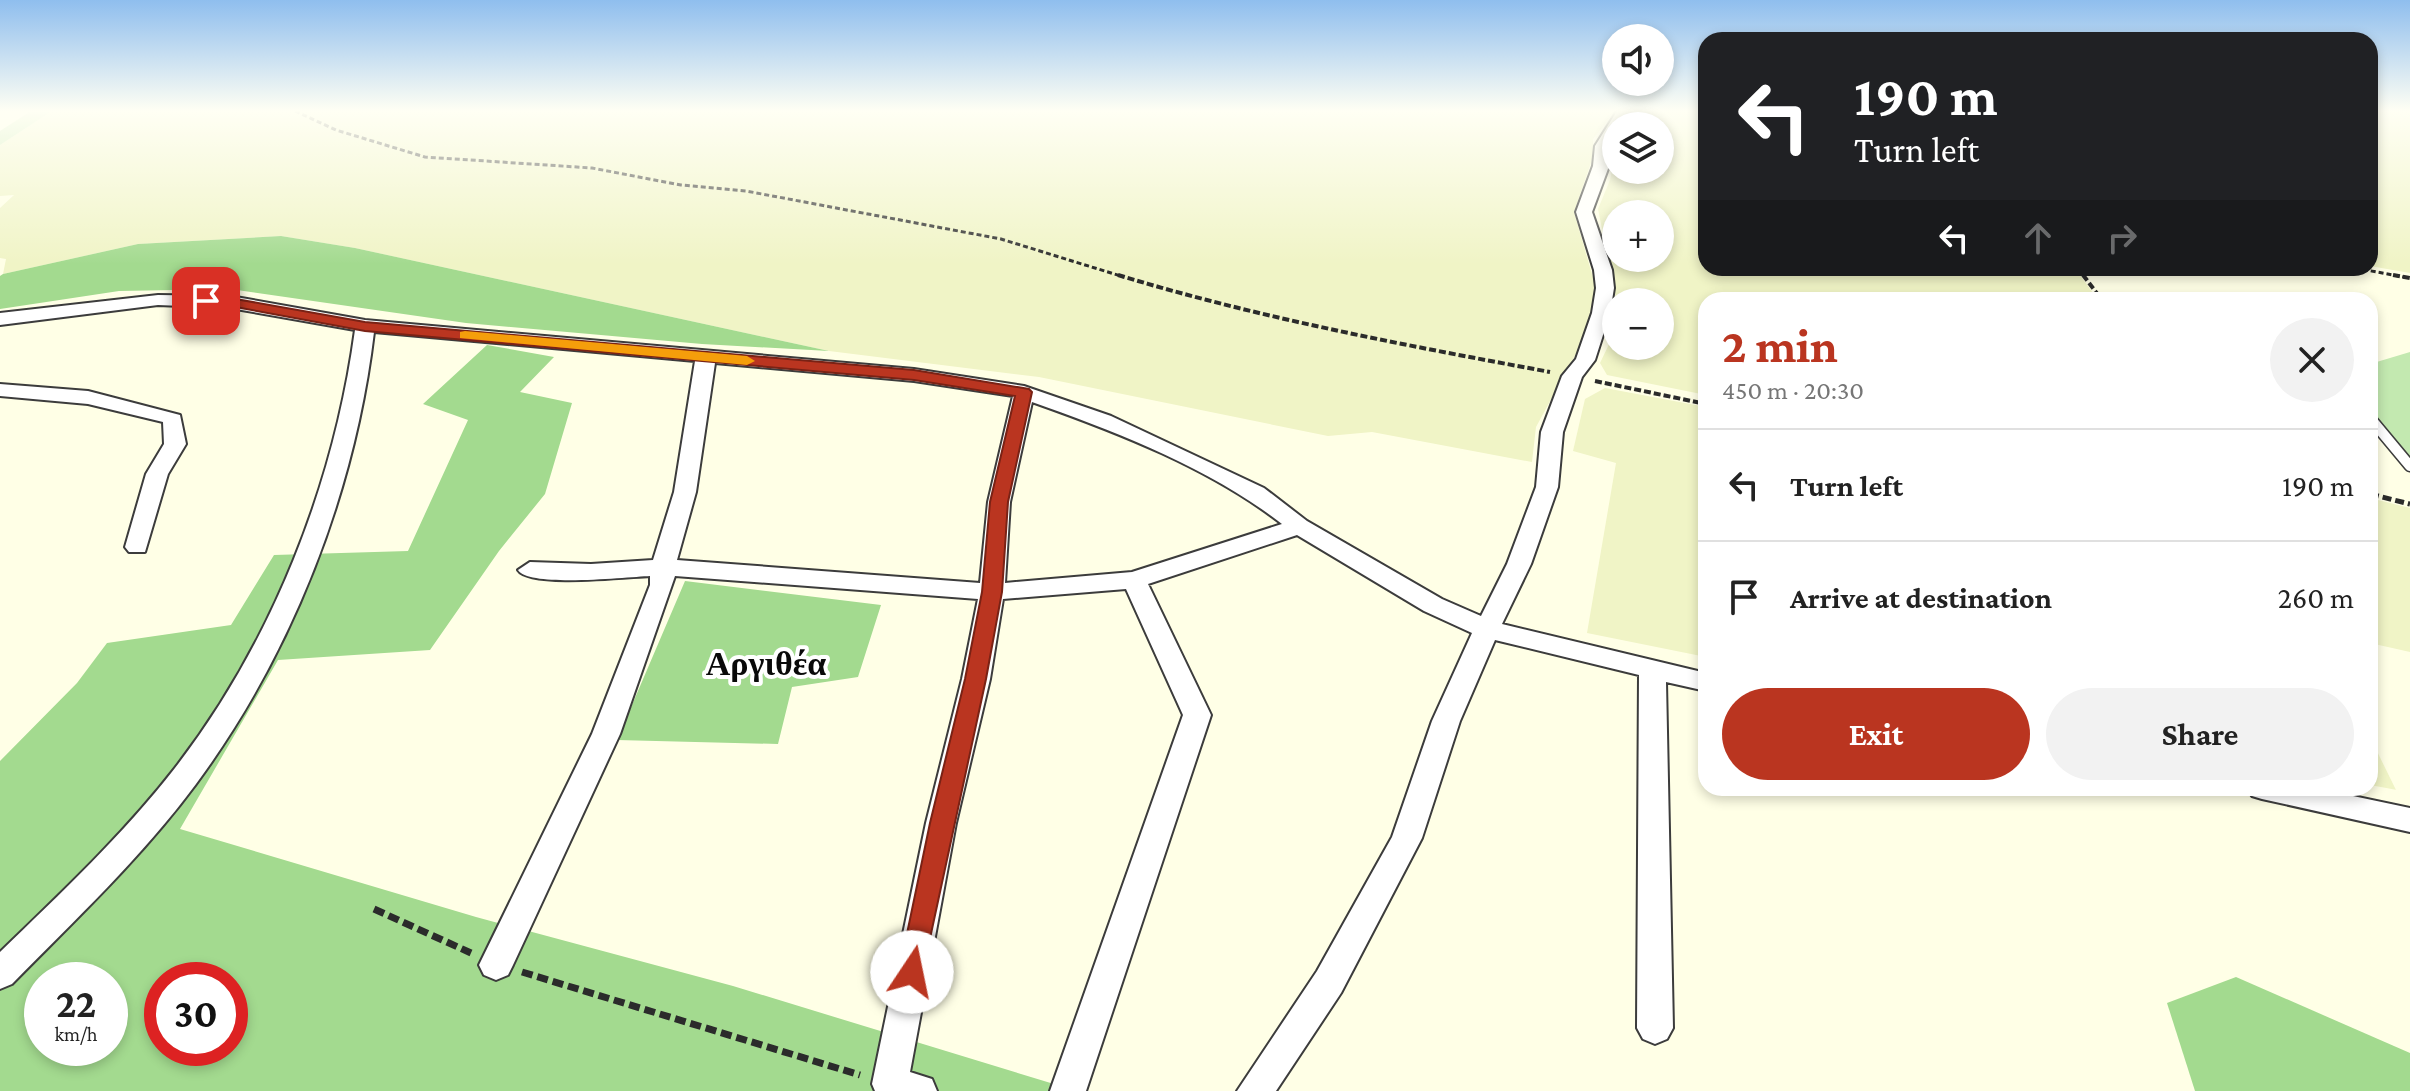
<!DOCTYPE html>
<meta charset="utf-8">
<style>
:root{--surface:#fff;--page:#f2f2f2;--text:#222;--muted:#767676;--line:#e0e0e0;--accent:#ba3520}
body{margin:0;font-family:"Crimson Pro",serif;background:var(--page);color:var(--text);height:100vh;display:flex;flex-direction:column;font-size:30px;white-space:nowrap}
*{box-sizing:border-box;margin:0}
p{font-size:26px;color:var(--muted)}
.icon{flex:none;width:44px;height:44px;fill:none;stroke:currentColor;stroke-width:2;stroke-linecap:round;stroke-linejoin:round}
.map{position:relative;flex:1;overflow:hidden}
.panel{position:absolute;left:1698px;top:292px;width:680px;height:504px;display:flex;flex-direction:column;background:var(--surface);border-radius:24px;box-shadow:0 4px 12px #0003}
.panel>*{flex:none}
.top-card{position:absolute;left:1698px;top:32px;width:680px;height:244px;border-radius:24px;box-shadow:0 4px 12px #0003;background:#202124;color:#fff;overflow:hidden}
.tools{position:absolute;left:1602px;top:24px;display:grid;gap:16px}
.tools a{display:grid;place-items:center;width:72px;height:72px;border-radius:50%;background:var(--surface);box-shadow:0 4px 12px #0003;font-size:40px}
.speed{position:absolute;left:24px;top:962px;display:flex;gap:16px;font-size:40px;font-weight:700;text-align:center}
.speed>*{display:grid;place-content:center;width:104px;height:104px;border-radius:50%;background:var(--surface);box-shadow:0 4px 12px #0003;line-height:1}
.speed small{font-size:20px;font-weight:400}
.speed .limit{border:12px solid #d22;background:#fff;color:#111}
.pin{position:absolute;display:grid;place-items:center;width:68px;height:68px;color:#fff;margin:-34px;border-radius:16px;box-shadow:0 4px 12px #0006}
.me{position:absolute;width:88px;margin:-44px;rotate:11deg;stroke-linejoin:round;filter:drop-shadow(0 0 6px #0008)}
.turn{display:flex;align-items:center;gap:28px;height:168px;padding:0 24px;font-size:36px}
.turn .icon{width:104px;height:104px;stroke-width:2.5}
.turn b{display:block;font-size:56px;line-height:68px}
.lanes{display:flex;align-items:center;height:76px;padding:0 24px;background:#0003;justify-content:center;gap:40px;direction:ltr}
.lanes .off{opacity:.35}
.round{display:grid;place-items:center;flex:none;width:84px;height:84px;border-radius:42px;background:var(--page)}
.overview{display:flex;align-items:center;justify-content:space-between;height:136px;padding:0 24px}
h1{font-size:48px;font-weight:700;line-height:60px;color:var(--accent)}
.primary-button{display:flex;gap:16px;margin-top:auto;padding:16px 24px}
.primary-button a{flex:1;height:92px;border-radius:48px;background:var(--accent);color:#fff;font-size:32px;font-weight:700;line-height:92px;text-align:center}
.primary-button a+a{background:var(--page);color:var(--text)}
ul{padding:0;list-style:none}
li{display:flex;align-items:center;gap:24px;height:112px;padding:0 24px;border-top:2px solid var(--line)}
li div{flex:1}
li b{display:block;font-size:30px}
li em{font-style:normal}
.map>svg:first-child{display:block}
.farmland{fill:#f0f4c6;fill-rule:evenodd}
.green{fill:#c3e9b0}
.forest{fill:#a3da8f;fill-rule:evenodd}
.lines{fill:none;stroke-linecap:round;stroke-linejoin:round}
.lane-casing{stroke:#3c3c3c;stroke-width:13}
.street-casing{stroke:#3c3c3c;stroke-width:4}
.path-far3{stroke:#2b2b2b;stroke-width:3;stroke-dasharray:5 3;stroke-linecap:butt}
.path-far2{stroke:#2b2b2b;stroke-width:4;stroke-dasharray:7 3;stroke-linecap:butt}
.path-far1{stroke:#2b2b2b;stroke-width:5;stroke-dasharray:9 4;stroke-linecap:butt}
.path{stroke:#2b2b2b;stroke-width:7;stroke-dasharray:11 5;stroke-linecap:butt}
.lane{stroke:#fff;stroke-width:10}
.street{fill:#fff;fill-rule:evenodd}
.route{fill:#ba3520;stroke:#792215;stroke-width:2}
.slow{fill:#f59e0b}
.labels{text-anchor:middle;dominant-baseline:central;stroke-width:8;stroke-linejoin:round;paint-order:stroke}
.district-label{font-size:34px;font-weight:bold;fill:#090909;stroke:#fff}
</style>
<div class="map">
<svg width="2410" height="1091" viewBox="0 0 2410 1091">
<rect width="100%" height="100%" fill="#ffffe6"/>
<g class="farmland">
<polygon points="52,111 1615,111 1593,139 1593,157 1574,212 1596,288 1586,335 1536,427 1532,462 1372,432 1328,436 1039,377 829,351 355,248 281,236 138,244 3,274 6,259 0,258 0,208 14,195 0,196 0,145"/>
<path d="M1634,111H1706V268H2075L2098,300L2012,293L2015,300H1706V395L1607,375L1600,363L1612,338L1616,299L1598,209L1610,180L1616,152V170H1660V126H1623ZM1616,214H1660V258H1616ZM1616,302H1660V346H1616Z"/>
<polygon points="2370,111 2410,111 2410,273 2370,266"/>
<polygon points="1605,388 1706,407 1706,657 1587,633 1616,463 1573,451 1585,399"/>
<polygon points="2370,498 2410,508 2410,652 2370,643"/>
<polygon points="2370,737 2396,790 2397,790 2370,785"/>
</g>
<g class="green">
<polygon points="31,111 52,111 0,145 0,131"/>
<polygon points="2410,352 2410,466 2370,406 2370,364"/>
</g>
<g class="forest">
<polygon points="281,236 355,248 829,351 702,344 466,323 230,289 119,291 0,309 0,276 3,274 138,244"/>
<path d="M487,345L554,357L520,392L572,403L545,494L499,551L430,650L278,660L180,829L476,917L733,986L1077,1091H0V761L77,683L107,643L231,625L274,555L408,551L468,420L423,404ZM42,980H110V1048H42ZM162,980H230V1048H162Z"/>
<polygon points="685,581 881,605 858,677 792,687 778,744 617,740"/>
<polygon points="2236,977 2410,1053 2410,1091 2195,1091 2167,1003"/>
</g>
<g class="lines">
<defs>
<polyline id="lane" points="2370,418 2410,466"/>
<g id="street">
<path d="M1617,111H1631L1622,126H1616V135L1609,146V166L1592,212L1612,270L1614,288L1610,313L1595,360L1582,377L1563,432L1558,487L1531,564L1502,624L1706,673V691L1666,682L1673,1028L1667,1039L1655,1044L1643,1039L1637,1028L1639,675L1495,640L1460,721L1422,838L1341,993L1276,1091H1237L1317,971L1392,837L1432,721L1472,633L1424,611L1297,535L1148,584L1211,715L1086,1091H1050L1183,715L1126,589L1003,599L990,679L956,823L910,1072L932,1079L937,1091H875L872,1084L926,823L962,679L978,599L675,576L620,734L513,965L508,975L496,980L484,975L479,965L592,734L650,585V576C627,577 529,588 518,570L530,562L591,564L653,560L674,492L695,361L374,332C355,492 292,654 196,784C142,857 75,920 12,984L0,989V952C61,893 123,835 175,768C272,643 334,485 355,330L230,308L158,305L0,325V313L158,295L230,296L365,320L914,369L1024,386L1111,416L1264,488L1307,521L1442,599L1481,616L1507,564L1536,487L1541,432L1562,376L1576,359L1592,313L1596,288L1594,270L1576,212L1593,166L1595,146ZM715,363L914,381L1013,396L988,502L980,583L677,560L696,492ZM1032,402C1117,432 1210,468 1282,524L1132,572L1005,583L1010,502Z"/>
<polygon points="0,384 88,391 180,415 186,444 168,474 145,552 129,552 125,547 146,474 164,444 163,422 88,404 0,396"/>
<polygon points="2247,788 2315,788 2410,808 2410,832 2262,799 2252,796"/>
</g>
</defs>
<use href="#lane" class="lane-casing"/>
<use href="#street" class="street-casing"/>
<g class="path-far3">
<polyline points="295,111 336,130 425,157 592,168 681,185 746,191 1001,239 1124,277"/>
<polyline points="2078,268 2085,277"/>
<polyline points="2355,268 2404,277"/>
</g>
<g class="path-far2">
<path d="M1118,275C1259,318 1404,345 1550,372"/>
<polyline points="2083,275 2102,300"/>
<polyline points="2393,275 2410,278"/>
<polyline points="1595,381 1706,404"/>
</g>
<polyline class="path-far1" points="2370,494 2410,504"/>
<g class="path">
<polyline points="374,909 471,953"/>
<polyline points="522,972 860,1075"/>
</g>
<use href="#lane" class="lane"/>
<use href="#street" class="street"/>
</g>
<linearGradient id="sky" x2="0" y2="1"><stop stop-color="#8fbeee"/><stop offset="0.42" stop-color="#fffff4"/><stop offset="1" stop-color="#fffff4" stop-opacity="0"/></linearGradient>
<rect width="2410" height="264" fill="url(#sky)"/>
<polygon class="route" points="206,297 230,298 365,322 914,370 1029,389 1032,392 1008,502 1002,592 986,679 921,980 912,984 903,980 899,972 930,823 965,679 982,592 990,502 1015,396 914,380 365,331 230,306 201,304 201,298"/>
<polygon class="slow" points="465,331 747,356 755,361 747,365 460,338 460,332"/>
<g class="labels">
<g class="district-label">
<text x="766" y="663">Αργιθέα</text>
</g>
</g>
</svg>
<div class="tools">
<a><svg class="icon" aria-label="sound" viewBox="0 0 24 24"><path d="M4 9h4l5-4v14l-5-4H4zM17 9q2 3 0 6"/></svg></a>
<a><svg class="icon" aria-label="layers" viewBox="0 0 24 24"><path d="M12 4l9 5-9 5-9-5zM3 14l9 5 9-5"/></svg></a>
<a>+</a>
<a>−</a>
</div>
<div class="speed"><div>22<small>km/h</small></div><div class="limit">30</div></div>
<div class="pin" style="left:206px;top:301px;background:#d93025"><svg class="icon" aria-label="arrive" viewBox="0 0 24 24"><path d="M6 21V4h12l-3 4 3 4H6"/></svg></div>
<svg class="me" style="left:912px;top:972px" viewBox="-20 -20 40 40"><circle r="19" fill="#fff"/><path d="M0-13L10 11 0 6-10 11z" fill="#ba3520"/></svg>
<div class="top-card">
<div class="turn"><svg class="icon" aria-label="left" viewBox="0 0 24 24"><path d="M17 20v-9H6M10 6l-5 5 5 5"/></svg><div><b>190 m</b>Turn left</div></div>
<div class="lanes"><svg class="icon" aria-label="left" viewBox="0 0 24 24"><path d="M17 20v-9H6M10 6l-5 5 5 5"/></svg><svg class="icon off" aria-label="ahead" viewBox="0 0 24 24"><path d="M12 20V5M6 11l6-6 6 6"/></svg><svg class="icon off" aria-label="right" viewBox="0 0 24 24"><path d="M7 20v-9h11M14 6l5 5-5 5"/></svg></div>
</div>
<section class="panel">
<div class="overview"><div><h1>2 min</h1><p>450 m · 20:30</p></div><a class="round"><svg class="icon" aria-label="close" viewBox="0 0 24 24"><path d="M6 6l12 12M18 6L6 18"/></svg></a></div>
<ul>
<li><svg class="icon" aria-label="left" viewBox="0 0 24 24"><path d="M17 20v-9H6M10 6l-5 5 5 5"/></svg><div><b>Turn left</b></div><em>190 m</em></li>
<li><svg class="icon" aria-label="arrive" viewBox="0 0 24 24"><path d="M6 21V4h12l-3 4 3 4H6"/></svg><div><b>Arrive at destination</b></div><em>260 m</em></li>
</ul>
<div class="primary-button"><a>Exit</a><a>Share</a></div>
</section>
</div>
